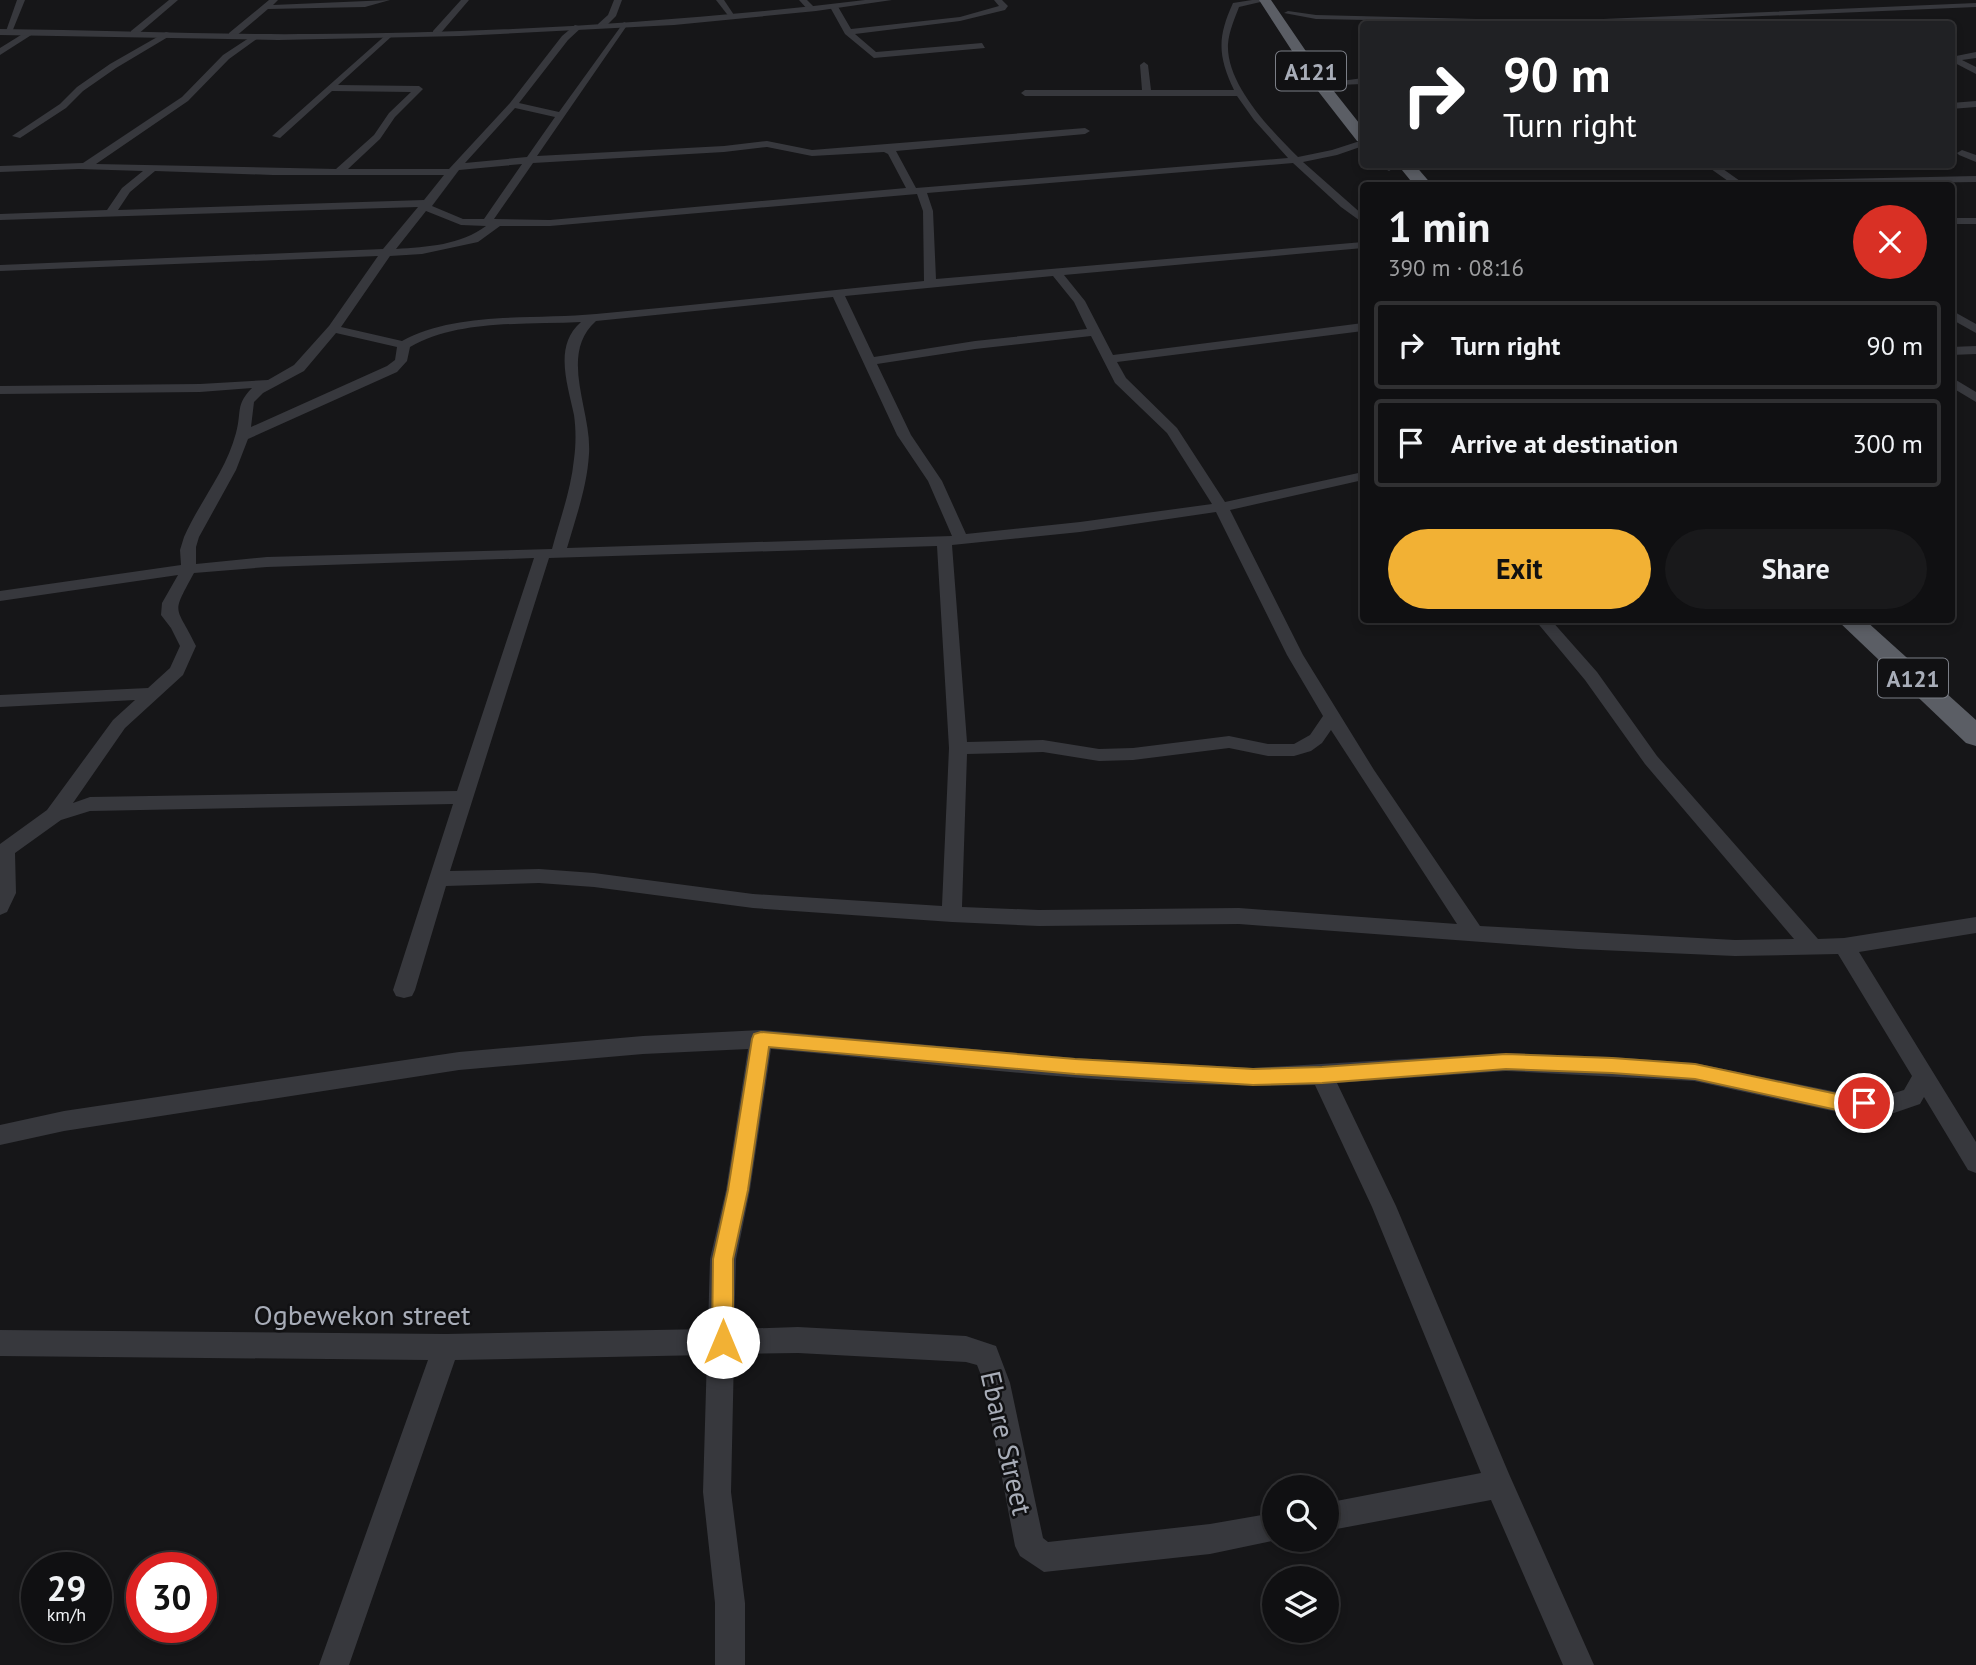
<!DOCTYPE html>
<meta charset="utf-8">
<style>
:root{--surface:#101012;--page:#19191b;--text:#f1f3f6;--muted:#9c9d9f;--line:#303032;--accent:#f2b134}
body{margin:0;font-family:"PT Sans",sans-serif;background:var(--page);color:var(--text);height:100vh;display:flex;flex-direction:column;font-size:26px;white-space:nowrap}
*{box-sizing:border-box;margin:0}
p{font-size:23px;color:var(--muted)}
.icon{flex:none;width:38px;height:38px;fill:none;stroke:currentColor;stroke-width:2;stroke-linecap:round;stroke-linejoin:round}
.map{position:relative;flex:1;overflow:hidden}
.sheet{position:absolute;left:1360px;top:182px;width:595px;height:441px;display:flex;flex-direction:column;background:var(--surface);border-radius:7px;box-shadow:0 4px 10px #0003,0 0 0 2px var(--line)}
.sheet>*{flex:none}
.banner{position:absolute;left:1360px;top:21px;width:595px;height:147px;border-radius:7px;box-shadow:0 4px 10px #0003,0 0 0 2px var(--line);background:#202124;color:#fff;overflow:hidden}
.fabs{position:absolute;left:1262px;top:1475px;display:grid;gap:14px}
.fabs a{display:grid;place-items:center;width:77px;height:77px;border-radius:50%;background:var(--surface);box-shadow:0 4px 10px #0003,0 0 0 2px var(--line);font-size:35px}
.speed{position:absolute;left:21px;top:1552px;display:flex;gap:14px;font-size:35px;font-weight:700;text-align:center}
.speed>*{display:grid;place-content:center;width:91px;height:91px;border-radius:50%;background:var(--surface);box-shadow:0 4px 10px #0003,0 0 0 2px var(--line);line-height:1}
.speed small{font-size:18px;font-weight:400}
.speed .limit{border:10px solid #d22;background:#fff;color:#111}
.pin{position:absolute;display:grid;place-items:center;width:60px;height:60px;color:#fff;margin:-30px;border:4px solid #fff;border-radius:50%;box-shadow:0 2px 7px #0007}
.me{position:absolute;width:77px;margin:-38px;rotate:0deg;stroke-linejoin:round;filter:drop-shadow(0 0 5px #0008)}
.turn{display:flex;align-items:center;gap:24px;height:147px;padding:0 28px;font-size:32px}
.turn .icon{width:91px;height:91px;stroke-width:2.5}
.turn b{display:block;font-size:49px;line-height:60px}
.round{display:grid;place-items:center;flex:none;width:74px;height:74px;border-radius:37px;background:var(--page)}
.headline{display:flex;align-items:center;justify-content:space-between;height:119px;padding:0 28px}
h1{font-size:42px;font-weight:600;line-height:52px}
.button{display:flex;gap:14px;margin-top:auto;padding:14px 28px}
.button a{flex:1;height:80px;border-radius:42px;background:var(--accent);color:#111;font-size:28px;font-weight:600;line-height:80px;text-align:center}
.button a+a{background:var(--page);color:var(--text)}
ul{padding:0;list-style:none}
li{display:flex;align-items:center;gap:21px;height:88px;margin:0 14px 10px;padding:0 14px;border:4px solid var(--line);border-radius:7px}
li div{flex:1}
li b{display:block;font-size:26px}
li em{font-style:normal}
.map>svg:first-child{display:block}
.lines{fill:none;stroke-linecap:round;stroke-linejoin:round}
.minor{fill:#37383d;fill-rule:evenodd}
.tertiary{fill:#37383d;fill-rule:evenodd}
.trunk{fill:#5b5e65;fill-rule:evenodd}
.route{fill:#f2b134;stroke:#9d7322;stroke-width:2}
.labels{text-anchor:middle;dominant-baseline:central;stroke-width:5;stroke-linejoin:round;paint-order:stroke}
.shield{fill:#111113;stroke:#7b7e86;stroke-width:2}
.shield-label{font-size:23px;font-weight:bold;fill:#a8adb8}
.near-street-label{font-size:28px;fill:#a8adb8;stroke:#111113}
</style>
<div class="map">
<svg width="1976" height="1665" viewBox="0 0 1976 1665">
<rect width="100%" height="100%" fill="#161618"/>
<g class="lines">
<g class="minor">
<polygon points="17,0 25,0 12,32 5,34"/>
<polygon points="169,0 178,0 137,35 131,35 131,31"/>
<polygon points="269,0 278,0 273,5 390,0 365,7 268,9 235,37 229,37 229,33"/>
<polygon points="461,0 469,0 439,35 433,35 433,31"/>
<polygon points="614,0 622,0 616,16 604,28 598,28 598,24 608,15"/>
<polygon points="716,0 724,0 736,18 730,18"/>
<polygon points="799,0 807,0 816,9 809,11"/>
<polygon points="994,0 1002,0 1008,6 1005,10 960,21 855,34 876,52 982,43 985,48 874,58 845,34 830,7 837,5 851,29 960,17 999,6"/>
<path d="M1252,0H1269L1239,7C1235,18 1229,31 1228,44C1226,84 1270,129 1298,157L1332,150L1363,140V146L1337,155L1303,162L1363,215V223L1341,207L1293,163L927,193L933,211L936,279L1363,242V248L1064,275L1085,301L1113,355L1363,323V331L1117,362L1126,378L1177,428L1225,502L1363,472V480L1230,510L1303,655L1374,770L1480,926L1735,940L1794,939L1645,764L1585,680L1535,620H1551L1597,672L1657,756L1818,939L1844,938L1976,917V933L1859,952L1976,1142V1173L1968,1170L1924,1097L1920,1104L1891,1114L1837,1112L1694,1081L1506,1071L1337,1083L1396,1206L1509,1474L1594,1665H1563L1491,1500L1326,1531V1503L1481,1473L1372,1207L1315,1085C1134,1090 951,1065 771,1049L750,1190L736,1259L734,1329L798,1327L966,1336L996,1346L1010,1383L1043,1538L1048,1542L1210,1524L1274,1513V1540H1277L1210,1554L1044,1572L1020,1556L1015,1546L984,1383L977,1365L966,1362L798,1353L734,1354L731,1492L745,1603V1665H715V1603L703,1492L707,1355L455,1360L349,1665H319L428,1360L0,1356V1330L446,1334L708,1329L710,1259L726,1190L748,1049L643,1054L459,1070L64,1131L0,1145V1125L64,1111L459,1052L643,1036L761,1030L1075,1058L1253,1068L1506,1053L1612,1057L1694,1063L1837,1092L1891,1094L1904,1090L1912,1076L1838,954L1735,956L1578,949L1239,924L1039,926L952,922L753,908L594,887L539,883L446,886L415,990L412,996L404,998L396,996L393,990L453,804L90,811L61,820L15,853L16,893L7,912L0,915V844L47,810L113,720L135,700L0,707V695L148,688L170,668L180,646L171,628L161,615L162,603L178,575L0,601V591L181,565L180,550L184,537C200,501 226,471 236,433C242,412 235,405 252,388L200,392L0,394V386L200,384L268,380L294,365L329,326L378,256L0,271V265L383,249L418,207L0,220V214L107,210L122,188L143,171L79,169L0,172V166L83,163L182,97L223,55L255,34L258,38L229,59L188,101L96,164L336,169L374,135L389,113L411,92L332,91L280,138L272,136L388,33L391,37L338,85L419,86L423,89L395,117L380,139L348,169H449L510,103L562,36L575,25L582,27L568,40L519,103L559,112L624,22L628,24L537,156L724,146L767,141L812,150L1085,128L1090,131L1085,134L896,151L916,188L1288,158L1254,120L1237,96H1025L1021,93L1025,90H1142L1140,65L1144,62L1148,65L1151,90H1234C1218,56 1217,38 1233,3ZM515,108L555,117L527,157L465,163ZM767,147L812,156L884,152L888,154L906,188L550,220L494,219L533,163L724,152ZM522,164L484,219H463L432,206L459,170ZM155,171L273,175H444L424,200L118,210L130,192ZM917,194L923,211L924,281C815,292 706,304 596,314C536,320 456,311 402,341L341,327L390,256L422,254L478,242L500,226H550ZM426,211L461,225L486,226C461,245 427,247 396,249ZM1053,276L1074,302L1087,329L975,341L874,357L845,296ZM833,297L897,435L928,481L952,536L567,548C576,517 587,487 589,454C592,410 558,355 596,321ZM581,322C553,346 568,385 574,415C576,430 576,444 574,459C571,490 560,519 552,549L267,557L196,564V547L199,537L236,470L248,439L397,372L407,361L410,347C459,319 526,325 581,322ZM336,333L397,347L395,360L387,366L251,427L254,402L263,393L304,371ZM1091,336L1115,383L1167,433L1212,504L1080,522L966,534L942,481L911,435L877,364L975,349ZM1216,512L1287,655L1323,716L1310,735L1294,744H1268L1229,736L1133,748L1099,749L1043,740L967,742L952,545L1080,532ZM937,546L949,748L942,906L753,894L594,873L539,869L450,871L549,558ZM534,558L457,791L90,797L73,803L125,728L183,675L196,646C176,604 170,617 194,573L267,567ZM1331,730L1457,924L1239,908L1039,910L962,907L967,754L1043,752L1099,761L1133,760L1229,748L1268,756H1294L1311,751L1322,743Z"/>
<polygon points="1976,3 1976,7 1577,24 1316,19 1284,13 1288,11 1316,15 1556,21"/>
<polygon points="29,30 36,32 0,55 0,48"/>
<polygon points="166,32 173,34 116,68 83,91 66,108 20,138 12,136 60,104 77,87 110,64"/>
<polygon points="1976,52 1976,58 1962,60 1976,67 1976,74 1951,61 1951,57"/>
<polygon points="1363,78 1363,84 1338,85 1334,82"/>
<polygon points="1976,101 1976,107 1951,109 1951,103"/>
<polygon points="1962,150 1976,155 1976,162 1959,155 1957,153"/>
<polygon points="1376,164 1390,164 1394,168 1389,171"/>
<polygon points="1704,164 1716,164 1740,181 1976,176 1976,182 1697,186 1728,181"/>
<rect x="1951" y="218" width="25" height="6"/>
<polygon points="1951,310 1976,324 1976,333 1951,319"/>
<polygon points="1976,346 1976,354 1951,355 1951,347"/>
<polygon points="1951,377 1976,392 1976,402 1951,387"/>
</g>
<path class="tertiary" d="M865,0H892L816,11L674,25L460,36L278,40L0,35V29C104,30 209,35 313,34C497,33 682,22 865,0Z"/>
<g class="trunk">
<polygon points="1259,0 1271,0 1329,85 1363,128 1363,143 1357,141 1318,91"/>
<polygon points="1397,164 1414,164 1433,186 1415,186"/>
<polygon points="1837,620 1865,620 1976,720 1976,746 1966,743"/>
</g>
</g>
<polygon class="route" points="761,1032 1075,1059 1253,1069 1322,1067 1506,1054 1612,1058 1695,1064 1837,1094 1871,1097 1874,1103 1871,1109 1864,1111 1837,1110 1695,1079 1612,1073 1506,1069 1322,1083 1253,1085 1075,1074 769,1047 748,1190 733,1259 733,1342 730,1350 723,1353 715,1350 712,1342 713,1259 728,1190 752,1039 754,1034"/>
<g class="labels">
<g class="shield">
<rect x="1276" y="51.5" width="70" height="39" rx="5"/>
<rect x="1878" y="658.5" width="70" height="39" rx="5"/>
</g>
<g class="shield-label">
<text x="1311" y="71">A121</text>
<text x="1913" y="678">A121</text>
</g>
<g class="near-street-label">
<text x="362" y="1314">Ogbewekon street</text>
<text transform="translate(1007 1443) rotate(77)">Ebare Street</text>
</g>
</g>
</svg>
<div class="fabs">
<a><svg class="icon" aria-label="search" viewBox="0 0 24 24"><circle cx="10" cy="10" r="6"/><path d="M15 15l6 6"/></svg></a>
<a><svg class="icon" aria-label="layers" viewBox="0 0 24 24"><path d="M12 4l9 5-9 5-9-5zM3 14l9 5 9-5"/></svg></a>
</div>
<div class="speed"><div>29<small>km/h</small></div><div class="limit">30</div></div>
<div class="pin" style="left:1864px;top:1103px;background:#d93025"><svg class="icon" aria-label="arrive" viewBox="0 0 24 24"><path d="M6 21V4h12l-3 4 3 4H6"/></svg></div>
<svg class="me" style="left:723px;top:1342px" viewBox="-20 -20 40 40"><circle r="19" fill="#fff"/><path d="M0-13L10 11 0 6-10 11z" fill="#f2b134"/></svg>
<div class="banner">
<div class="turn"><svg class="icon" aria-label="right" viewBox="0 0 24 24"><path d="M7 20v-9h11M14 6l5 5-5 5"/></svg><div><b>90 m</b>Turn right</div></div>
</div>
<section class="sheet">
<div class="headline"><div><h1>1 min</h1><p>390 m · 08:16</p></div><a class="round" style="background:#d93025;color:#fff"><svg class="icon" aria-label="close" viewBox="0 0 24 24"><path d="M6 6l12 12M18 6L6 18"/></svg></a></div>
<ul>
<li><svg class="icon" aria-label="right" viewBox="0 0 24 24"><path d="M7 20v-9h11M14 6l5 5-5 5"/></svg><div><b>Turn right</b></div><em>90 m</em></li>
<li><svg class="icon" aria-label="arrive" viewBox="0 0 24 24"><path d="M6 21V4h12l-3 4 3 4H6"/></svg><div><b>Arrive at destination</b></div><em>300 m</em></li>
</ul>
<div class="button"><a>Exit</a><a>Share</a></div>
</section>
</div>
